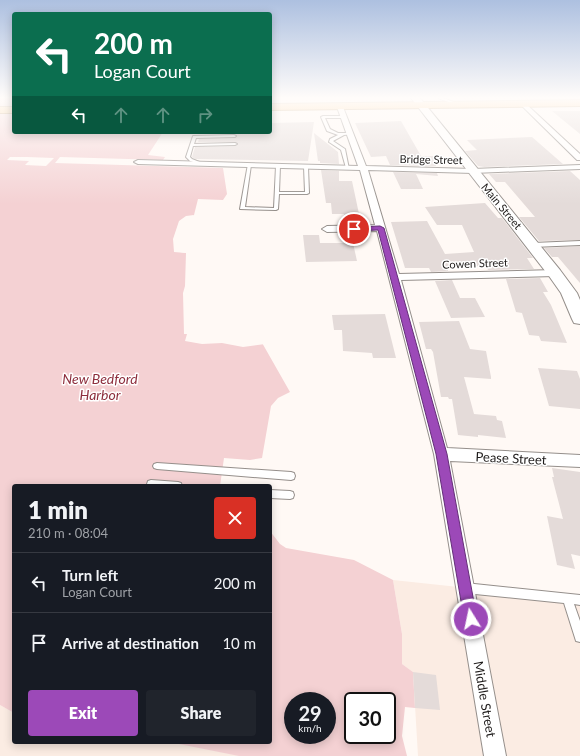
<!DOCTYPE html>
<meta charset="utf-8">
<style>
:root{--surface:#171b24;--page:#20242c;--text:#f1f3f6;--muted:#9ea1a6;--line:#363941;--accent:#9c49b8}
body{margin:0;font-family:Lato,sans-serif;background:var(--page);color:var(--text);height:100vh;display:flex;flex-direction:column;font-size:15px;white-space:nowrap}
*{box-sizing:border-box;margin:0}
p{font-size:13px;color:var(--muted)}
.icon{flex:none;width:22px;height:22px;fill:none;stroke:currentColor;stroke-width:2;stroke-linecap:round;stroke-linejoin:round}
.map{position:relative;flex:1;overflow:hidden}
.drawer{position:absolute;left:12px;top:484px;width:260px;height:260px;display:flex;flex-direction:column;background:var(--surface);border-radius:4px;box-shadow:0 2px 10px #0003}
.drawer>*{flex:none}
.top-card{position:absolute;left:12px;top:12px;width:260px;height:122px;border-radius:4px;box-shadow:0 2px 10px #0003;background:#0b6e4f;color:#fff;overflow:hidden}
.speed{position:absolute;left:284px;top:692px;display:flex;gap:8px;font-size:20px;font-weight:700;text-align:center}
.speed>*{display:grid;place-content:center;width:52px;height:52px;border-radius:50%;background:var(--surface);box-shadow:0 2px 10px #0003;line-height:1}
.speed small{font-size:10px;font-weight:400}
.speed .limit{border:2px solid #111;border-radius:6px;background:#fff;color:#111}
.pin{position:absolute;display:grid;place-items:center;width:34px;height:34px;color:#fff;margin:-17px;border:2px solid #fff;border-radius:50%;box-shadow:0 1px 4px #0007}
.me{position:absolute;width:44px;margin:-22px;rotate:350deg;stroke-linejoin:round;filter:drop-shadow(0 0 3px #0008)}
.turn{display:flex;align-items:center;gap:14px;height:84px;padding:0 16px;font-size:18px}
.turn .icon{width:52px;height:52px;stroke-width:2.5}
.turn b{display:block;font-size:28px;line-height:34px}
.lanes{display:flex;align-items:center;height:38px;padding:0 16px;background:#0003;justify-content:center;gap:20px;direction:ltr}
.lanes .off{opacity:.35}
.round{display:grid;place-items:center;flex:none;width:42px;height:42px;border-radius:4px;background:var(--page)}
.overview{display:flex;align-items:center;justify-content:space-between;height:68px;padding:0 16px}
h1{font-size:24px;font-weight:800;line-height:30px}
.action{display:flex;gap:8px;margin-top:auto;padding:8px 16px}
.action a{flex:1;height:46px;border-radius:4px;background:var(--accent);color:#fff;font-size:16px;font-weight:800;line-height:46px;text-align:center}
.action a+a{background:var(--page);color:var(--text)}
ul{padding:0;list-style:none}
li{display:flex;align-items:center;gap:12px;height:60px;padding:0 16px;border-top:1px solid var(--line)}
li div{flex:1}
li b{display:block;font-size:15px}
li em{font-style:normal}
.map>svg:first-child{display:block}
.built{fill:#fbece3}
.water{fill:#f4d1d3;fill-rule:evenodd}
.pier{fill:#fff9f5}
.building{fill:#e4dbd9}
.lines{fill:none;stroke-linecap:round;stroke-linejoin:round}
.service-casing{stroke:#958f8b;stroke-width:2}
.minor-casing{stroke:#958f8b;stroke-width:2}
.secondary-casing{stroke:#958f8b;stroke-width:2}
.trunk-casing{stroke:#ad7f42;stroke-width:2}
.service{fill:#fff;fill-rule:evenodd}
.minor{fill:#fff;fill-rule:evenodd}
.secondary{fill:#fff;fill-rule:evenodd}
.trunk{fill:#fbc47a;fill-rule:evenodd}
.route{fill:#9c49b8;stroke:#652f78}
.labels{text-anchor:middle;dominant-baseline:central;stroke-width:3;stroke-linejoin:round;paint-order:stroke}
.far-street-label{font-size:11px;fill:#1e1b1a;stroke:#fff}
.street-label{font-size:13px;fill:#1e1b1a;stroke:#fff}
.water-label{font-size:14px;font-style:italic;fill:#8d2e3d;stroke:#fff}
</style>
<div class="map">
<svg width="580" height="756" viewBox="0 0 580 756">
<rect width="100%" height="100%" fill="#fff9f5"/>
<g class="built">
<polygon points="450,98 580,98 580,99 462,100"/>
<polygon points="393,580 580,600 580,756 418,756 413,672 402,664 402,634"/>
<polygon points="0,705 14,713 14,742 171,742 241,756 0,756"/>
</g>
<g class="water">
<path d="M0,98H14V132H163L148,155L165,157L163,160L60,157L55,163L223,168L227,194L223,200L198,199L194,215C180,221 182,238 180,252L186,253L185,286L183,293L184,334H187L189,336L261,341L290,392L278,398L271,406L262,458L250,460L224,458L220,486H14V713L0,705Z"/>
<path d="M270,531L280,544L286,548L354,560L393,580L402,634V664L413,672L415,708L405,707L402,736L407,756H239L169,742H270ZM293,701H327V735H293ZM353,701H387V735H353Z"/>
</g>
<g class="pier">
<polygon points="10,157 27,157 54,158 46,166 25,165 29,161 7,160"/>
<polygon points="194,215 186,224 182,239 181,250 186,251 186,253 174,252 173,239 179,221 186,216"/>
<polygon points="190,333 201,336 221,335 261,340 265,344 243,347 222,343 202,344 185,341 187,334"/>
</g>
<g class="building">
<polygon points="552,111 580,111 580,134"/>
<polygon points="401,121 421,156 434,156 436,166 390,165 386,156 371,157 355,123"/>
<polygon points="314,122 308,161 195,159 192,157 195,147 235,146 238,145 235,142 198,142 199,139 235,138 237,136 234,134 201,134 202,132 270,132 270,123"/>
<polygon points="314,133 338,152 339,164 320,163 320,161 318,161"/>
<polygon points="532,137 563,164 484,167 478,166 465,151 477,150 467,140"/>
<polygon points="321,170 339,171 339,181 352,181 359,214 357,214 359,224 345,224 344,214 332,214 331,203 326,203"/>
<polygon points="570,171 580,180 580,240 539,241 519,217 535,217 505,182 496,182 489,174"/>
<polygon points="393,172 437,173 438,176 416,174 423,189 401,189"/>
<polygon points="485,203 498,218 502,218 533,258 527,258 534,269 488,270 486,266 447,267 448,271 431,272 429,268 405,268 391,222 427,221 445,254 474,252 462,225 437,225 425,207"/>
<polygon points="303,235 319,235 320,243 353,243 357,261 306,262"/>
<polygon points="580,246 580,283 558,257 552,257 544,248"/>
<polygon points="540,278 548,292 543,292 551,305 567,343 541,341 539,336 529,335 522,313 516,312 506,279"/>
<polygon points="452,280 460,298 475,298 485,317 451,318 435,281"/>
<polygon points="385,314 396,358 373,358 372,353 343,351 342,330 334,330 332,315"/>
<polygon points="459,321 470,349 486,351 491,377 491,379 464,377 474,414 496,416 497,420 502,421 506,438 478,435 478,437 458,435 452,399 449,399 448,397 441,397 433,352 431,349 426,349 419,322"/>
<polygon points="538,368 577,371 580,379 580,409 549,406"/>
<polygon points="552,468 580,472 580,556 571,554 575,569 557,565 547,516 563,519 552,477 554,477"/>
<polygon points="413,672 436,675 440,710 415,708"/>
</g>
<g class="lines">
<defs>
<g id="service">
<polygon points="438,98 443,98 459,104 456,105"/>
<polygon points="323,116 344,116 346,117 344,118 325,118 330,129 338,133 351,133 353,134 344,135 333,141 345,149 349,169 346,168 341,150 329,142 330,139 338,135 327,131 321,117"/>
<polygon points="234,135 236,136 235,137 196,138 194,144 235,143 237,144 235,145 193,146 190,157 192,159 202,163 202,165 190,161 186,157 193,136"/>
<polygon points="248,164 251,165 245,207 274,208 276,166 278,165 280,166 279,192 305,192 304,167 306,166 308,167 309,193 307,194 279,194 278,209 276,210 240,209"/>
<polygon points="580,241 580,245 533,247 530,245 533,243"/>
<polygon points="157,463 291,472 294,473 295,476 294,479 291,480 157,469 154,468 153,466 154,464"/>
<polygon points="151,480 178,482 181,483 182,486 148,486 147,484 148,481"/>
<polygon points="270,490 290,491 293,492 294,495 293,498 290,499 270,498"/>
<polygon points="465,583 580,595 580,605 574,604 580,621 580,642 576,641 564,603 465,593 461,592 460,588 461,584"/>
</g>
<g id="minor">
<polygon points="521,103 525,103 580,154 580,160 577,160 521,105"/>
<polygon points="340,105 343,107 366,166 473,169 580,165 580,169 473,173 368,170 399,274 555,270 560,273 555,276 401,280 447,448 580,455 580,467 450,461 506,756 484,756 434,454 377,231 327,232 322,229 327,226 375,225 360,170 138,164 134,162 138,160 358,166 337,107"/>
</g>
<polygon id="secondary" points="411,98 420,98 560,270 577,293 580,300 580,324 574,323 572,319 561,293 549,276"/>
<g id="trunk">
<polygon points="580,100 580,106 270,110 270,104"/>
<rect x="0" y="107" width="14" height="6"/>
</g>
</defs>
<use href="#service" class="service-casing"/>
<use href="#minor" class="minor-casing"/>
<use href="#secondary" class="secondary-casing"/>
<use href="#trunk" class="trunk-casing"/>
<use href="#service" class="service"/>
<use href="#minor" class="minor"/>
<use href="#secondary" class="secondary"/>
<use href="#trunk" class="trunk"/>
</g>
<linearGradient id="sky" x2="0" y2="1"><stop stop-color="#adc0e0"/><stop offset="0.48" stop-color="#fffcfa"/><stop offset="1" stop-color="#fffcfa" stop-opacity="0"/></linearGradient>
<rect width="580" height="204" fill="url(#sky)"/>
<polygon class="route" points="380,226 384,228 447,454 477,619 475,624 471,626 466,624 464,619 436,454 378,230 354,231 350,229 354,227"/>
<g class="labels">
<g class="far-street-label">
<text transform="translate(431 159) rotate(1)">Bridge Street</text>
<text transform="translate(502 206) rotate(50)">Main Street</text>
<text transform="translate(475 263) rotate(-2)">Cowen Street</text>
</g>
<g class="street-label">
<text transform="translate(511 458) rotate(3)">Pease Street</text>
<text transform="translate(485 699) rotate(80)">Middle Street</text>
</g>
<g class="water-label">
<text x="100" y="378">New Bedford<tspan x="100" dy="16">Harbor</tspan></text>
</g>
</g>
</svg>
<div class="speed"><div>29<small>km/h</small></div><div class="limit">30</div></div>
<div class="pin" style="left:354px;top:229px;background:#d93025"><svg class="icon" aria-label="arrive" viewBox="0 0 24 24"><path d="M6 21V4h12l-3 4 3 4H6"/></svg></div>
<svg class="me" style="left:471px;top:619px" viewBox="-20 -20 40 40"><circle r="17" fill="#9c49b8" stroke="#fff" stroke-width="3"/><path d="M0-11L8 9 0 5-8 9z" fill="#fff"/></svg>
<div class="top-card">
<div class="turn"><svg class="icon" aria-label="left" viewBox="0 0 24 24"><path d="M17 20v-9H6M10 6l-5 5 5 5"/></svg><div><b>200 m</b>Logan Court</div></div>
<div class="lanes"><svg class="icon" aria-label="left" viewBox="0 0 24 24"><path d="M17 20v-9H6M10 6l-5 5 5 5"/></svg><svg class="icon off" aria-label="ahead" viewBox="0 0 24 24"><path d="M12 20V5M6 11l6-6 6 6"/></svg><svg class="icon off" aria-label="ahead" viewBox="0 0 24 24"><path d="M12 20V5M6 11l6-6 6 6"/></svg><svg class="icon off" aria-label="right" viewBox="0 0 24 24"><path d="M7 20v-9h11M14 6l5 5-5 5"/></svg></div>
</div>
<section class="drawer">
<div class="overview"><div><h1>1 min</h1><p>210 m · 08:04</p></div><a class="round" style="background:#d93025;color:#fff"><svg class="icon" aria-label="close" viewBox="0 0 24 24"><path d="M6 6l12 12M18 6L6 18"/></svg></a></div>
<ul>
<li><svg class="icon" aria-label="left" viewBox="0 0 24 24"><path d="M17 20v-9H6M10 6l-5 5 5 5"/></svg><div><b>Turn left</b><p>Logan Court</p></div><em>200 m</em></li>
<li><svg class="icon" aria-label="arrive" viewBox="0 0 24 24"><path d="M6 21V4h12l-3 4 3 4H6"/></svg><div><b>Arrive at destination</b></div><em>10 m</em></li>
</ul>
<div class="action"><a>Exit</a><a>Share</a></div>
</section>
</div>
